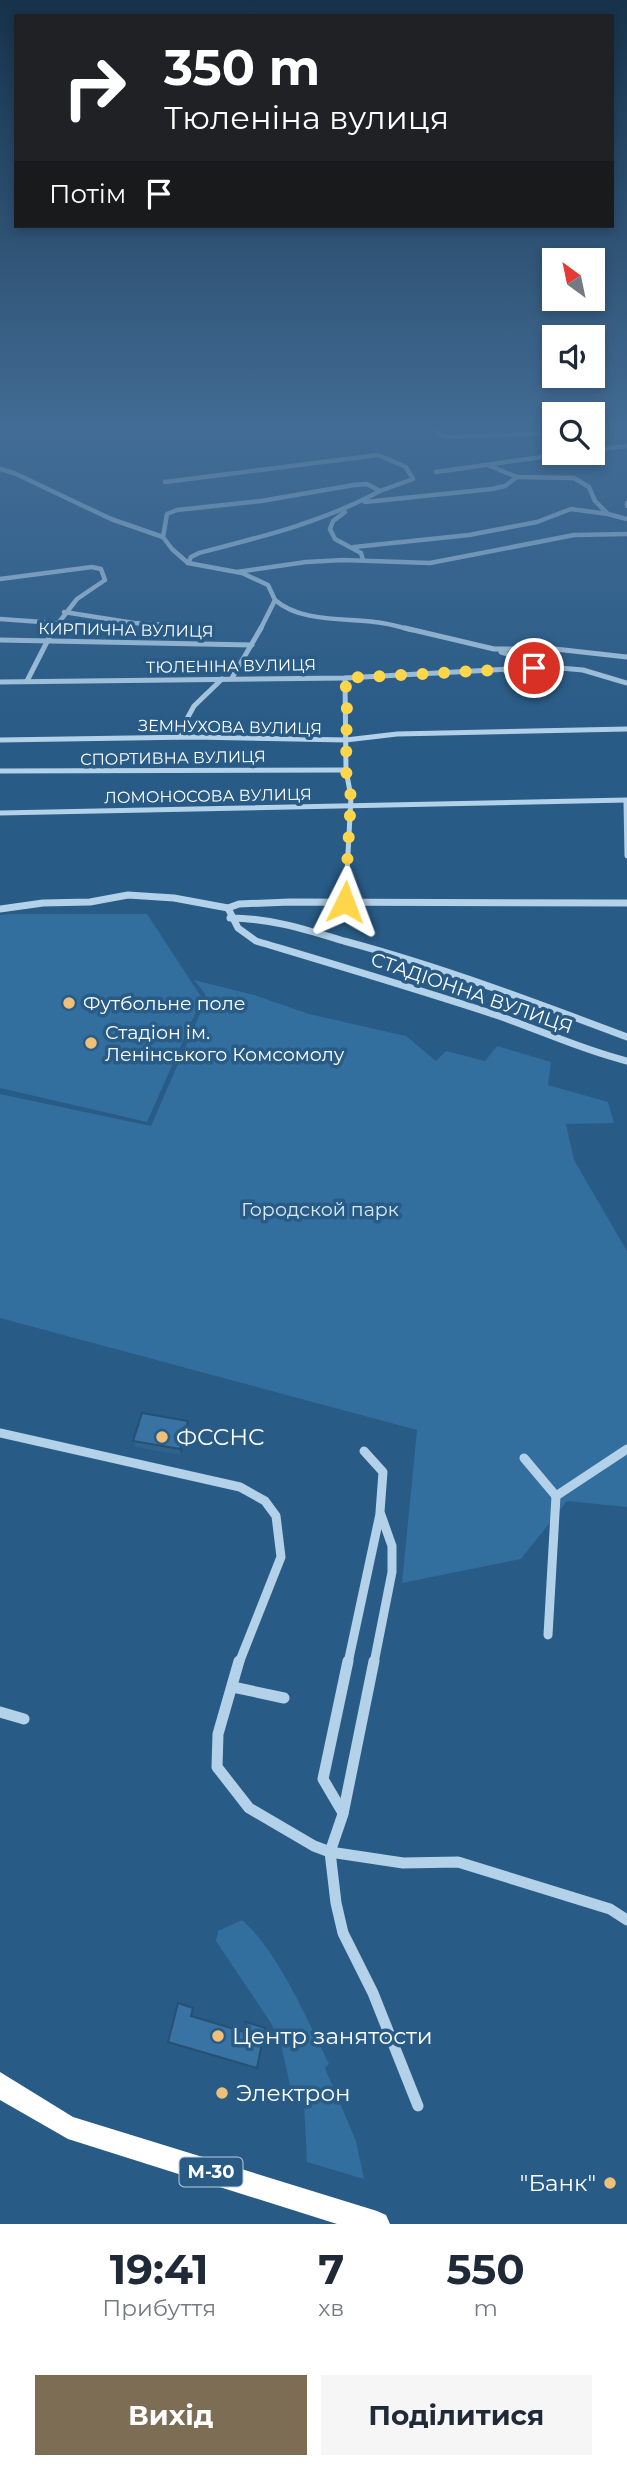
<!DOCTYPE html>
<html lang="uk">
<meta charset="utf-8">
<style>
:root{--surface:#fff;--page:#f6f6f7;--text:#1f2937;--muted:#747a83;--accent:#7d6d55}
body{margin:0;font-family:Montserrat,sans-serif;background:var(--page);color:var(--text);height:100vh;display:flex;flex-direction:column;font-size:26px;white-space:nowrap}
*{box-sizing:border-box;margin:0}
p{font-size:23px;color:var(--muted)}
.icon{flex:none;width:38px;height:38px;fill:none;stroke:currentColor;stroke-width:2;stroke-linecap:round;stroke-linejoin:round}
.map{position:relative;height:2224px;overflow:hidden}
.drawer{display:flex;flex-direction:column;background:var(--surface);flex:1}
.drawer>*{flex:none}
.top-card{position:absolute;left:14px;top:14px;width:600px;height:214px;border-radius:0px;box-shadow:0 4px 10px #0003;background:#202124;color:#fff;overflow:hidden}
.needle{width:46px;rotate:327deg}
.controls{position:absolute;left:542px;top:248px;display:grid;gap:14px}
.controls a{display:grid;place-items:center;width:63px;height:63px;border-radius:0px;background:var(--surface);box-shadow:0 4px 10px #0003;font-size:35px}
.pin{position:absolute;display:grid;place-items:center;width:60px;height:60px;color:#fff;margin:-30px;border:4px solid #fff;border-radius:50%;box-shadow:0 2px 7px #0007}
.me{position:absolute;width:77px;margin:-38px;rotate:3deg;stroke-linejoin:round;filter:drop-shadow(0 0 5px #0008)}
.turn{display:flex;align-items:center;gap:24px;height:147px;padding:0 35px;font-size:32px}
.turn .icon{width:91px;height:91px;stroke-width:2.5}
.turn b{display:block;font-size:49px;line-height:60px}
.then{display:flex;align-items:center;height:66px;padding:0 35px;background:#0003;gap:14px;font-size:26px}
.eta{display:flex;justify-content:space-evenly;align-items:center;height:119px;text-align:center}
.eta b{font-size:42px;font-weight:700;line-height:49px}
.action{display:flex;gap:14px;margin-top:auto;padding:14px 35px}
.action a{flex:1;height:80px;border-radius:0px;background:var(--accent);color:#fff;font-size:28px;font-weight:700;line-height:80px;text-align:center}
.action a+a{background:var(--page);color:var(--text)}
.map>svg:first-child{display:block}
.green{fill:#326e9e}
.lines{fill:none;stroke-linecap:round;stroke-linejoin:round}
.street-far4{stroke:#b3d1e8;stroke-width:4.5}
.street-far3{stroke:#b3d1e8;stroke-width:5}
.street-far2{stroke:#b3d1e8;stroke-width:7}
.street-far1{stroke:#b3d1e8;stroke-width:9}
.street{stroke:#b3d1e8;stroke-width:11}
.highway{fill:#fff;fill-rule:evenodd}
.wall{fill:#30638c}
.shaded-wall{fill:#275072}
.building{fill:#3873a3;stroke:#275072;stroke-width:2}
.route{stroke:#ffd54a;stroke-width:12;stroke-dasharray:0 21.6}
.poi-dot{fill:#f0c079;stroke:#285b86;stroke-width:2.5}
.labels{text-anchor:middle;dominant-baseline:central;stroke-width:7;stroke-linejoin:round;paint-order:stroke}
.far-street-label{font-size:16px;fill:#fff;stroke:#285b86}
.shield{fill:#285b86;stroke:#becedb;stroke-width:2}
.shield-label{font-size:18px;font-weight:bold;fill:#fff}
.street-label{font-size:19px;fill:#fff;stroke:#285b86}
.poi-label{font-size:19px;fill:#fff;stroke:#285b86;text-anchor:start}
.park-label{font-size:19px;fill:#d6e8f6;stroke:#285b86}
.near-poi-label{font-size:23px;fill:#fff;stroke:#285b86;text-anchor:start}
</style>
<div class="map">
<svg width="627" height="2224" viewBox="0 0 627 2224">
<rect width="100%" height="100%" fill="#285b86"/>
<g class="green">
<polygon points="10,914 147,914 202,998 147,1122 0,1088 0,915"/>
<polygon points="194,980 254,995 309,1014 406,1036 436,1061 446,1051 485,1061 497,1046 551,1062 548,1085 608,1102 614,1123 566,1124 574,1160 627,1251 627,1507 567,1501 521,1559 402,1583 417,1430 0,1318 0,1094 151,1126 205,1002 205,994"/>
<path d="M242,1920C278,1951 308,2021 329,2064L325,2068L356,2141L364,2179L307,2162L304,2103L291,2090L281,2044L271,2023L216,1941L218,1931Z"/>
</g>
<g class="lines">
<g class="street-far4">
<polyline points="441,427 436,433 446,437 555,433"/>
<polyline points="593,430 618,428"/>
<polyline points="593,450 627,446"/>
<polyline points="488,465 517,477 574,478 589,487 595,501 608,514 627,519"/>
<polyline points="0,469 14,473 111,519 163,537 172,549 188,563 242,573 268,585 275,600 260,630"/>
<polyline points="436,472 570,453"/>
<polyline points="365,502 492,489 505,486 517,477"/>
<polyline points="627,503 627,506"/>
<polyline points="345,512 333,521 330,529 335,539 361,553 363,560"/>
<polyline points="163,537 167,514 177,510 261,501 354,485 367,484 380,491 413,479 406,467 378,455 165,482"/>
<polyline points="354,547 469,535 537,522 571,509 608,514"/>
<path d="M188,563L191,557L199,553C261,537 323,522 380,491"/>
<polyline points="237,572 306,562 343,560 430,563 574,535 627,534"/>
<polyline points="0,579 92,567 101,569 105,580 77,599 53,630"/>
<path d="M275,600C300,622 343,618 375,622C387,623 400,627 412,630"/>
<polyline points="64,612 134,623 200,627"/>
<polyline points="0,619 56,623"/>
</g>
<g class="street-far3">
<polyline points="405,628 494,649 555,649 627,657"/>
<polyline points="0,640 252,645"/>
<polyline points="501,652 543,665"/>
<polyline points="232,678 261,628"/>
<polyline points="345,678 346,770 351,797 346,891"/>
<polyline points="27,681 54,628"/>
<polyline points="0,682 345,678 549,667 583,670 627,683"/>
<polyline points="177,737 194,706 222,679"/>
<polyline points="0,740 194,737 346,740 397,734 627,729"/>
<polyline points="0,771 346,770"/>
<polyline points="626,801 627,856"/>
<polyline points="0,813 627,800"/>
</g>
<g class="street-far2">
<polyline points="345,902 346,889"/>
<path d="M627,903L290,902L239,904L228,908L238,928L256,941C336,965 417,989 496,1015C540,1030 582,1050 627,1061"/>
<polyline points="0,909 43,903 90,902 128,895 174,898 228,908"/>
<path d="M230,918C270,918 307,930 344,941C441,967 534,1002 627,1037"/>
</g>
<g class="street-far1">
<polyline points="0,1433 240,1487 265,1501 276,1516 281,1557 239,1663"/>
<polyline points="364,1451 383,1472 380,1512 392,1546 392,1572 374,1663"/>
<polyline points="524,1458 556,1496 627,1449"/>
<polyline points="548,1635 556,1496"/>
<polyline points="348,1663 380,1514"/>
</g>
<g class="street">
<polyline points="239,1661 218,1734 217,1767 249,1808 314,1846 330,1852 403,1863 458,1862 610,1909 627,1920"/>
<polyline points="374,1661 343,1814 330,1852 336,1903 343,1933 373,1993 418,2106"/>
<polyline points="233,1687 284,1698"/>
<polyline points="0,1712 24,1719"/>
<polyline points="343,1813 323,1779 348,1661"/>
</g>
<polygon class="highway" points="0,2072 73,2117 377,2211 386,2215 390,2224 337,2224 68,2139 0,2100"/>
</g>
<polygon class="wall" points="188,1421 189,1428 181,1455 135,1447 133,1441"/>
<polygon class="shaded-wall" points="188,1421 189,1428 181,1455 180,1449"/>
<g class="building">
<polygon points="142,1413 188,1421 180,1449 133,1441"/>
<polygon points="178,2003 193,2008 191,2016 244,2032 246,2022 265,2028 257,2068 168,2042"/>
</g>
<linearGradient id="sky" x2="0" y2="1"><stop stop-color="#16324a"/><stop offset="0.58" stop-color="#426c95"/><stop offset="1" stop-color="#426c95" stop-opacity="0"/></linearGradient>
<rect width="627" height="738" fill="url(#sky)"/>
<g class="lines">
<polyline class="route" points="345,902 351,797 346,771 347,698 345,678 534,668"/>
</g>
<g class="poi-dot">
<circle cx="69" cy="1003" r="7"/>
<circle cx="91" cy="1043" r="7"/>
<circle cx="162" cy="1437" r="7"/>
<circle cx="218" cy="2036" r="7"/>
<circle cx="222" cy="2093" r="7"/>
<circle cx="610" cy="2183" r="7"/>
</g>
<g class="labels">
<g class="far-street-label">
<text transform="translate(126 630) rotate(1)">КИРПИЧНА ВУЛИЦЯ</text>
<text transform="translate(231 666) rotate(-1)">ТЮЛЕНІНА ВУЛИЦЯ</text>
<text transform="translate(230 727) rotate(1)">ЗЕМНУХОВА ВУЛИЦЯ</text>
<text transform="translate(173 758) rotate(-1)">СПОРТИВНА ВУЛИЦЯ</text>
<text transform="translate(208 796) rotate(-1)">ЛОМОНОСОВА ВУЛИЦЯ</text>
</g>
<rect class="shield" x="179.5" y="2157.5" width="63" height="29" rx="5"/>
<g class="shield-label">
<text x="211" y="2172">М-30</text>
</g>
<g class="street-label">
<text transform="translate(472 993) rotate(19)">СТАДІОННА ВУЛИЦЯ</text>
</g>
<g class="poi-label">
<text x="83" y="1003">Футбольне поле</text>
<text x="105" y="1032">Стадіон ім.<tspan x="105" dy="22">Ленінського Комсомолу</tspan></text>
</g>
<g class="park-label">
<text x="320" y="1209">Городской парк</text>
</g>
<g class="near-poi-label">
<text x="176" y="1437">ФССНС</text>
<text x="232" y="2036">Центр занятости</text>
<text x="236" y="2093">Электрон</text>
<text x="596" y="2183" text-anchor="end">"Банк"</text>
</g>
</g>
</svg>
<div class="controls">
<a><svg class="needle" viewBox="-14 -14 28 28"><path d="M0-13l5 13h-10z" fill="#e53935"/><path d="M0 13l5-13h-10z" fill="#747a83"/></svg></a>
<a><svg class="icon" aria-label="sound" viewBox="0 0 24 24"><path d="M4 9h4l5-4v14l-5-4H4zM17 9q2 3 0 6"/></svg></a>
<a><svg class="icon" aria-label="search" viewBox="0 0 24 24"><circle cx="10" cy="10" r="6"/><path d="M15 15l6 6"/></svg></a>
</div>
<div class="pin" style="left:534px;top:668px;background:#d93025"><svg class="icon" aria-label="arrive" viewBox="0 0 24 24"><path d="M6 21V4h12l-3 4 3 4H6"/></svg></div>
<svg class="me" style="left:345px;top:902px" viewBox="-20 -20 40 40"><path d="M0-17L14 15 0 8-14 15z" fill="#ffd54a" stroke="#fff" stroke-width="4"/></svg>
<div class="top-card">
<div class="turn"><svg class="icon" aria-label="right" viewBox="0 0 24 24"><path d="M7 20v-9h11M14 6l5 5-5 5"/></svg><div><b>350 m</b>Тюленіна вулиця</div></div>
<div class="then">Потім<svg class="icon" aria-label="arrive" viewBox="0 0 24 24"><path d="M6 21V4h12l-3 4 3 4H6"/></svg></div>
</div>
</div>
<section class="drawer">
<div class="eta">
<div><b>19:41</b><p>Прибуття</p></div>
<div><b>7</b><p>хв</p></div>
<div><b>550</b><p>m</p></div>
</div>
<div class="action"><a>Вихід</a><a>Поділитися</a></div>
</section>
